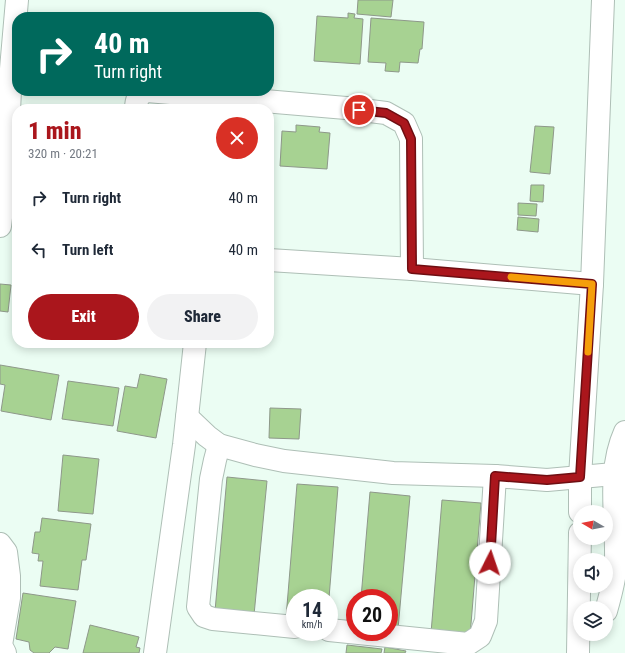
<!DOCTYPE html>
<meta charset="utf-8">
<style>
:root{--surface:#fff;--page:#f2f2f3;--text:#1f2937;--muted:#747a83;--accent:#aa161c}
body{margin:0;font-family:"Roboto Condensed",sans-serif;background:var(--page);color:var(--text);height:100vh;display:flex;flex-direction:column;font-size:15px;white-space:nowrap}
*{box-sizing:border-box;margin:0}
p{font-size:13px;color:var(--muted)}
.icon{flex:none;width:22px;height:22px;fill:none;stroke:currentColor;stroke-width:2;stroke-linecap:round;stroke-linejoin:round}
.map{position:relative;flex:1;overflow:hidden}
.details{position:absolute;left:12px;top:104px;width:262px;height:244px;display:flex;flex-direction:column;background:var(--surface);border-radius:16px;box-shadow:0 2px 10px #0003}
.details>*{flex:none}
.banner{position:absolute;left:12px;top:12px;width:262px;height:84px;border-radius:16px;box-shadow:0 2px 10px #0003;background:#00695c;color:#fff;overflow:hidden}
.needle{width:26px;rotate:280deg}
.fabs{position:absolute;left:573px;top:505px;display:grid;gap:8px}
.fabs a{display:grid;place-items:center;width:40px;height:40px;border-radius:50%;background:var(--surface);box-shadow:0 2px 10px #0003;font-size:20px}
.speed{position:absolute;left:286px;top:589px;display:flex;gap:8px;font-size:20px;font-weight:700;text-align:center}
.speed>*{display:grid;place-content:center;width:52px;height:52px;border-radius:50%;background:var(--surface);box-shadow:0 2px 10px #0003;line-height:1}
.speed small{font-size:10px;font-weight:400}
.speed .limit{border:6px solid #d22;background:#fff;color:#111}
.pin{position:absolute;display:grid;place-items:center;width:34px;height:34px;color:#fff;margin:-17px;border:2px solid #fff;border-radius:50%;box-shadow:0 1px 4px #0007}
.me{position:absolute;width:44px;margin:-22px;rotate:4deg;stroke-linejoin:round;filter:drop-shadow(0 0 3px #0008)}
.turn{display:flex;align-items:center;gap:14px;height:84px;padding:0 16px;font-size:18px}
.turn .icon{width:52px;height:52px;stroke-width:2.5}
.turn b{display:block;font-size:28px;line-height:34px}
.round{display:grid;place-items:center;flex:none;width:42px;height:42px;border-radius:21px;background:var(--page)}
.summary{display:flex;align-items:center;justify-content:space-between;height:68px;padding:0 16px}
h1{font-size:24px;font-weight:800;line-height:30px;color:var(--accent)}
.cta{display:flex;gap:8px;margin-top:auto;padding:8px 16px}
.cta a{flex:1;height:46px;border-radius:24px;background:var(--accent);color:#fff;font-size:16px;font-weight:800;line-height:46px;text-align:center}
.cta a+a{background:var(--page);color:var(--text)}
ul{padding:0;list-style:none}
li{display:flex;align-items:center;gap:12px;height:52px;padding:0 16px}
li div{flex:1}
li b{display:block;font-size:15px}
li em{font-style:normal}
.map>svg:first-child{display:block}
.building{fill:#a7d292;stroke:#8e988a}
.lines{fill:none;stroke-linecap:round;stroke-linejoin:round}
.minor-casing{stroke:#aebfb6;stroke-width:24}
.minor{stroke:#fff;stroke-width:22}
.route-casing{stroke:#6e0e12;stroke-width:10}
.route{stroke:#aa161c;stroke-width:7}
.slow{stroke:#f59e0b;stroke-width:7}
</style>
<div class="map">
<svg width="625" height="653" viewBox="0 0 625 653">
<rect width="100%" height="100%" fill="#ebfdf3"/>
<g class="building">
<polygon points="358,0 393,0 391,17 357,14"/>
<polygon points="348,13 355,14 354,18 363,19 360,64 314,61 317,16 348,18"/>
<polygon points="371,18 424,22 422,49 420,49 418,63 400,62 399,72 385,71 386,63 368,62"/>
<polygon points="296,125 320,127 319,132 330,133 327,169 280,166 282,131 296,132"/>
<polygon points="535,126 554,127 550,174 530,172"/>
<polygon points="531,185 544,185 543,202 530,201"/>
<polygon points="518,203 537,204 536,216 518,215"/>
<polygon points="518,217 539,219 538,232 517,230"/>
<polygon points="0,284 11,285 8,312 0,311"/>
<polygon points="0,365 59,375 51,420 1,411 5,385 0,384"/>
<polygon points="140,374 167,379 156,438 117,431 125,386 137,388"/>
<polygon points="68,381 119,388 113,426 62,419"/>
<polygon points="270,408 301,409 299,439 269,438"/>
<polygon points="63,455 99,459 93,514 58,511"/>
<polygon points="227,477 267,481 254,615 215,611"/>
<polygon points="297,484 338,487 329,598 295,598 295,619 286,618"/>
<polygon points="370,492 410,496 398,629 389,628 389,598 361,598"/>
<polygon points="442,500 481,503 470,636 431,633"/>
<polygon points="42,518 91,524 86,560 82,560 78,590 40,586 43,561 38,561 39,554 32,553 35,532 40,532"/>
<polygon points="23,593 76,601 68,649 55,647 49,653 34,653 30,650 29,642 16,639"/>
<polygon points="90,625 139,637 136,647 140,648 139,653 83,653"/>
<polygon points="347,645 382,649 381,653 346,653"/>
<polygon points="385,647 406,651 405,653 384,653"/>
</g>
<g class="lines">
<defs>
<g id="minor">
<polyline points="147,91 346,108 386,113 404,123 411,139 412,269"/>
<path d="M136,109C136,100 138,95 146,91"/>
<polyline points="0,226 6,175 11,69 17,0"/>
<polyline points="269,260 412,269 592,284"/>
<polyline points="187,417 207,436 219,445 255,455 284,461 393,473 495,476 547,480 614,474"/>
<polyline points="219,445 215,460 211,479 198,607 204,616 213,619 295,627"/>
<polyline points="580,512 580,477 592,284 603,0"/>
<polyline points="0,544 6,552 9,576 9,598 1,645 5,653"/>
<path d="M606,611C610,597 616,574 616,560C617,517 607,472 625,432"/>
<polyline points="329,630 468,644 480,636 486,621 495,476"/>
<polyline points="155,653 184,445 195,343"/>
<polyline points="578,653 580,533"/>
</g>
</defs>
<use href="#minor" class="minor-casing"/>
<use href="#minor" class="minor"/>
</g>
<g class="lines">
<defs>
<polyline id="route" points="359,110 386,113 404,123 411,139 412,269 592,284 580,477 547,480 495,476 490,563"/>
</defs>
<use href="#route" class="route-casing"/>
<use href="#route" class="route"/>
<polyline class="slow" points="511,277 592,284 588,352"/>
</g>
</svg>
<div class="fabs">
<a><svg class="needle" viewBox="-14 -14 28 28"><path d="M0-13l5 13h-10z" fill="#e53935"/><path d="M0 13l5-13h-10z" fill="#747a83"/></svg></a>
<a><svg class="icon" aria-label="sound" viewBox="0 0 24 24"><path d="M4 9h4l5-4v14l-5-4H4zM17 9q2 3 0 6"/></svg></a>
<a><svg class="icon" aria-label="layers" viewBox="0 0 24 24"><path d="M12 4l9 5-9 5-9-5zM3 14l9 5 9-5"/></svg></a>
</div>
<div class="speed"><div>14<small>km/h</small></div><div class="limit">20</div></div>
<div class="pin" style="left:359px;top:110px;background:#d93025"><svg class="icon" aria-label="arrive" viewBox="0 0 24 24"><path d="M6 21V4h12l-3 4 3 4H6"/></svg></div>
<svg class="me" style="left:490px;top:563px" viewBox="-20 -20 40 40"><circle r="19" fill="#fff"/><path d="M0-13L10 11 0 6-10 11z" fill="#aa161c"/></svg>
<div class="banner">
<div class="turn"><svg class="icon" aria-label="right" viewBox="0 0 24 24"><path d="M7 20v-9h11M14 6l5 5-5 5"/></svg><div><b>40 m</b>Turn right</div></div>
</div>
<section class="details">
<div class="summary"><div><h1>1 min</h1><p>320 m · 20:21</p></div><a class="round" style="background:#d93025;color:#fff"><svg class="icon" aria-label="close" viewBox="0 0 24 24"><path d="M6 6l12 12M18 6L6 18"/></svg></a></div>
<ul>
<li><svg class="icon" aria-label="right" viewBox="0 0 24 24"><path d="M7 20v-9h11M14 6l5 5-5 5"/></svg><div><b>Turn right</b></div><em>40 m</em></li>
<li><svg class="icon" aria-label="left" viewBox="0 0 24 24"><path d="M17 20v-9H6M10 6l-5 5 5 5"/></svg><div><b>Turn left</b></div><em>40 m</em></li>
</ul>
<div class="cta"><a>Exit</a><a>Share</a></div>
</section>
</div>
